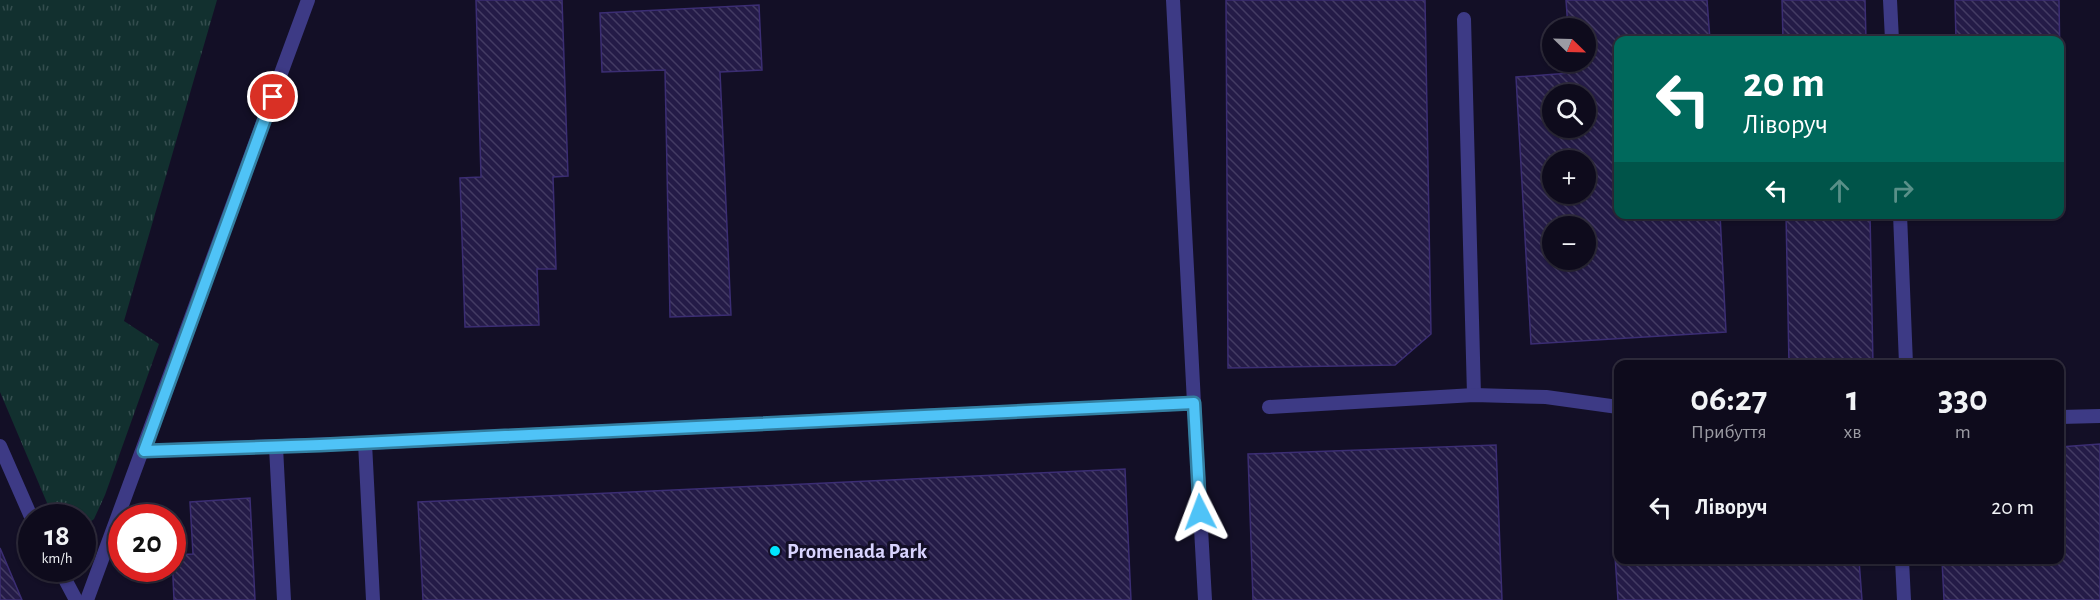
<!DOCTYPE html>
<html lang="uk">
<meta charset="utf-8">
<style>
:root{--surface:#0e0b1c;--page:#171425;--text:#f1f3f6;--muted:#9b9ba3;--line:#2e2b3b}
body{margin:0;font-family:"Alegreya Sans",sans-serif;background:var(--page);color:var(--text);height:100vh;display:flex;flex-direction:column;font-size:22px;white-space:nowrap}
*{box-sizing:border-box;margin:0}
p{font-size:20px;color:var(--muted)}
.icon{flex:none;width:33px;height:33px;fill:none;stroke:currentColor;stroke-width:2;stroke-linecap:round;stroke-linejoin:round}
.map{position:relative;flex:1;overflow:hidden}
.panel{position:absolute;left:1614px;top:360px;width:450px;height:204px;display:flex;flex-direction:column;background:var(--surface);border-radius:12px;box-shadow:0 2px 4px #0004,0 0 0 2px var(--line)}
.panel>*{flex:none}
.guide{position:absolute;left:1614px;top:36px;width:450px;height:183px;border-radius:12px;box-shadow:0 2px 4px #0004,0 0 0 2px var(--line);background:#00695c;color:#fff;overflow:hidden}
.needle{width:39px;rotate:113deg}
.buttons{position:absolute;left:1542px;top:18px;display:grid;gap:12px}
.buttons a{display:grid;place-items:center;width:54px;height:54px;border-radius:50%;background:var(--surface);box-shadow:0 2px 4px #0004,0 0 0 2px var(--line);font-size:30px}
.speed{position:absolute;left:18px;top:504px;display:flex;gap:12px;font-size:30px;font-weight:700;text-align:center}
.speed>*{display:grid;place-content:center;width:78px;height:78px;border-radius:50%;background:var(--surface);box-shadow:0 2px 4px #0004,0 0 0 2px var(--line);line-height:1}
.speed small{font-size:15px;font-weight:400}
.speed .limit{border:9px solid #d22;background:#fff;color:#111}
.pin{position:absolute;display:grid;place-items:center;width:51px;height:51px;color:#fff;margin:-26px;border:3px solid #fff;border-radius:50%;box-shadow:0 2px 6px #0007}
.me{position:absolute;width:66px;margin:-33px;rotate:357deg;stroke-linejoin:round;filter:drop-shadow(0 0 4px #0008)}
.turn{display:flex;align-items:center;gap:21px;height:126px;padding:0 30px;font-size:27px}
.turn .icon{width:78px;height:78px;stroke-width:2.5}
.turn b{display:block;font-size:42px;line-height:51px}
.lanes{display:flex;align-items:center;height:57px;padding:0 30px;background:#0003;justify-content:center;gap:30px;direction:ltr}
.lanes .off{opacity:.35}
.eta{display:flex;justify-content:space-evenly;align-items:center;height:102px;text-align:center}
.eta b{font-size:36px;font-weight:600;line-height:42px}
ul{padding:0;list-style:none}
li{display:flex;align-items:center;gap:18px;height:90px;padding:0 30px}
li div{flex:1}
li b{display:block;font-size:22px}
li em{font-style:normal}
.map>svg:first-child{display:block}
.park{fill:url(#park-tufts)}
.building{fill:url(#building-back-hatch);stroke:#3b2d73;stroke-width:1.5;fill-rule:evenodd}
.lines{fill:none;stroke-linecap:round;stroke-linejoin:round}
.service{stroke:#3d3a85;stroke-width:14}
.route-casing{stroke:#337fa1;stroke-width:15}
.route{stroke:#4fc3f7;stroke-width:10}
.poi-dot{fill:#00e5ff;stroke:#130f26;stroke-width:2}
.labels{text-anchor:middle;dominant-baseline:central;stroke-width:6;stroke-linejoin:round;paint-order:stroke}
.poi-label{font-size:21px;font-weight:bold;fill:#d9d4ff;stroke:#130f26;text-anchor:start}
</style>
<div class="map">
<svg width="2100" height="600" viewBox="0 0 2100 600">
<defs>
<pattern id="park-tufts" width="24" height="20" patternUnits="userSpaceOnUse" patternTransform="scale(1.5)"><rect width="24" height="20" fill="#12302f"/><path d="M3 7l-1-3M5 7V3M7 7l1-3M15 17l-1-3M17 17v-4M19 17l1-3" fill="none" stroke="#344d4e"/></pattern>
<pattern id="building-back-hatch" width="6" height="6" patternUnits="userSpaceOnUse" patternTransform="scale(1.5)"><rect width="6" height="6" fill="#241b47"/><path d="M-1 5l2 2M0 0l6 6M5-1l2 2" fill="none" stroke="#433b63"/></pattern>
</defs>
<rect width="100%" height="100%" fill="#130f26"/>
<polygon class="park" points="0,0 217,0 124,321 159,344 105,495 94,519 83,527 82,518 53,517 0,392"/>
<g class="building">
<polygon points="476,0 562,0 568,176 553,177 556,269 537,269 539,325 465,327 460,178 481,177"/>
<polygon points="1226,0 1425,0 1431,334 1395,365 1228,368"/>
<path d="M1566,0H1707L1710,40H1618V214H1720L1726,332L1531,344L1516,77L1570,73L1569,62H1586V28H1568ZM1552,94H1586V128H1552ZM1552,160H1586V194H1552ZM1552,226H1586V260H1552Z"/>
<polygon points="1782,0 1865,0 1866,40 1783,40"/>
<polygon points="1955,0 2059,0 2062,198 2060,198 2060,40 1956,40"/>
<polygon points="759,5 762,70 720,72 731,315 670,317 665,70 602,72 600,13"/>
<polygon points="1786,214 1870,214 1873,364 1789,364"/>
<rect x="1999" y="214" width="17" height="6"/>
<polygon points="2100,444 2100,600 1944,600 1942,560 2060,560 2060,447"/>
<polygon points="1496,445 1502,600 1253,600 1248,454"/>
<polygon points="1125,469 1131,600 423,600 418,502"/>
<polygon points="250,498 255,600 174,600 172,555 193,554 190,502"/>
<polygon points="0,548 22,600 0,600"/>
<polygon points="1615,556 1618,556 1618,560 1859,560 1862,600 1618,600"/>
</g>
<g class="lines">
<g class="service">
<polyline points="1173,0 1194,403"/>
<polyline points="1890,0 1892,40"/>
<polyline points="1464,19 1474,395"/>
<polyline points="1900,214 1906,364"/>
<polyline points="1269,407 1474,395 1546,397 1618,407"/>
<polyline points="2060,417 2100,416"/>
<polyline points="0,446 32,519"/>
<polyline points="276,447 284,600"/>
<polyline points="144,451 365,443"/>
<polyline points="1902,560 1904,600"/>
<polyline points="59,568 76,600"/>
<polyline points="87,600 308,0"/>
<polyline points="373,600 365,443 1194,403 1205,600"/>
</g>
</g>
<g class="lines">
<defs>
<polyline id="route" points="273,97 144,451 320,445 1194,403 1200,512"/>
</defs>
<use href="#route" class="route-casing"/>
<use href="#route" class="route"/>
</g>
<circle class="poi-dot" cx="775" cy="551" r="6"/>
<g class="labels">
<g class="poi-label">
<text x="787" y="551">Promenada Park</text>
</g>
</g>
</svg>
<div class="buttons">
<a><svg class="needle" viewBox="-14 -14 28 28"><path d="M0-13l5 13h-10z" fill="#e53935"/><path d="M0 13l5-13h-10z" fill="#9b9ba3"/></svg></a>
<a><svg class="icon" aria-label="search" viewBox="0 0 24 24"><circle cx="10" cy="10" r="6"/><path d="M15 15l6 6"/></svg></a>
<a>+</a>
<a>−</a>
</div>
<div class="speed"><div>18<small>km/h</small></div><div class="limit">20</div></div>
<div class="pin" style="left:273px;top:97px;background:#d93025"><svg class="icon" aria-label="arrive" viewBox="0 0 24 24"><path d="M6 21V4h12l-3 4 3 4H6"/></svg></div>
<svg class="me" style="left:1200px;top:512px" viewBox="-20 -20 40 40"><path d="M0-17L14 15 0 8-14 15z" fill="#4fc3f7" stroke="#fff" stroke-width="4"/></svg>
<div class="guide">
<div class="turn"><svg class="icon" aria-label="left" viewBox="0 0 24 24"><path d="M17 20v-9H6M10 6l-5 5 5 5"/></svg><div><b>20 m</b>Ліворуч</div></div>
<div class="lanes"><svg class="icon" aria-label="left" viewBox="0 0 24 24"><path d="M17 20v-9H6M10 6l-5 5 5 5"/></svg><svg class="icon off" aria-label="ahead" viewBox="0 0 24 24"><path d="M12 20V5M6 11l6-6 6 6"/></svg><svg class="icon off" aria-label="right" viewBox="0 0 24 24"><path d="M7 20v-9h11M14 6l5 5-5 5"/></svg></div>
</div>
<section class="panel">
<div class="eta">
<div><b>06:27</b><p>Прибуття</p></div>
<div><b>1</b><p>хв</p></div>
<div><b>330</b><p>m</p></div>
</div>
<ul>
<li><svg class="icon" aria-label="left" viewBox="0 0 24 24"><path d="M17 20v-9H6M10 6l-5 5 5 5"/></svg><div><b>Ліворуч</b></div><em>20 m</em></li>
</ul>
</section>
</div>
